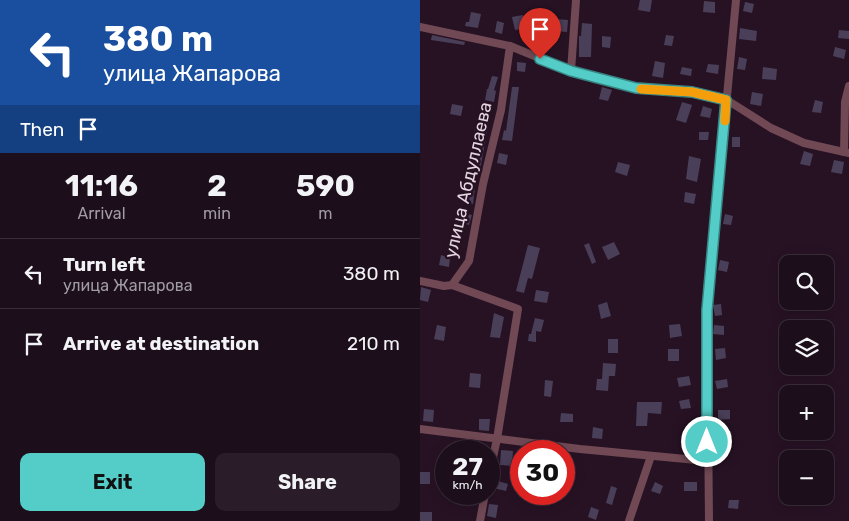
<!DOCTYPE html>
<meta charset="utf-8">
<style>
:root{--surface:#1d0e1b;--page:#2a1c28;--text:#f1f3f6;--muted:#a09ca3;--line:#3b2e3a;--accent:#54cdc8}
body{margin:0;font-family:Rubik,sans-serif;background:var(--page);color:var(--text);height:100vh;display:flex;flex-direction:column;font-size:19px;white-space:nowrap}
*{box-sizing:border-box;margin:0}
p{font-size:16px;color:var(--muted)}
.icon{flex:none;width:28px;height:28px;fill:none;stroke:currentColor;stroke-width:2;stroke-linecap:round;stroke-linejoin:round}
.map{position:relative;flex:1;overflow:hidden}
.details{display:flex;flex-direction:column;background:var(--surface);width:420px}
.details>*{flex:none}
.banner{background:#1a4fa0;color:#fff;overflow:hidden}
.tools{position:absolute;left:359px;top:255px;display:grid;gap:10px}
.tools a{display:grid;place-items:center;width:55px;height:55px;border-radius:10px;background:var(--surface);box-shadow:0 2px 12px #0003,0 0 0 1px var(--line);font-size:25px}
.speed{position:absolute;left:15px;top:440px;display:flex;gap:10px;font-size:25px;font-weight:700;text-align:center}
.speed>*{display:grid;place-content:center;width:65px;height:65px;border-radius:50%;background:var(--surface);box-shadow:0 2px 12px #0003,0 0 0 1px var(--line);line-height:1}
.speed small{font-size:12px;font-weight:400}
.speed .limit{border:8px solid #d22;background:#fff;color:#111}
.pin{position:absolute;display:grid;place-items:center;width:42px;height:42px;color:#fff;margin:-51px -21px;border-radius:50% 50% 50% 0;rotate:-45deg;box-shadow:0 0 5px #0007}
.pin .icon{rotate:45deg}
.me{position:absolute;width:55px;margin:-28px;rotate:0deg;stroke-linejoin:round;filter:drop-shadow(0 0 4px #0008)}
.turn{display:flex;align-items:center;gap:18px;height:105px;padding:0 20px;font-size:22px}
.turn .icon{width:65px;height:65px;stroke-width:2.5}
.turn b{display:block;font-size:35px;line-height:42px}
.then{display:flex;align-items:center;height:48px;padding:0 20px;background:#0003;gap:10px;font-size:19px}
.eta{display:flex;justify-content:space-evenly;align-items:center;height:85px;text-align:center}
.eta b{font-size:30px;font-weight:700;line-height:35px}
.action{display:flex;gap:10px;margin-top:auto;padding:10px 20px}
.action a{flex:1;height:58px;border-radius:10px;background:var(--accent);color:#111;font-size:20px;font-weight:700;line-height:58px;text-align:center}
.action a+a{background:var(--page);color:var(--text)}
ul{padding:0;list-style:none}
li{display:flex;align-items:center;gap:15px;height:70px;padding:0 20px;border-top:1px solid var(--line)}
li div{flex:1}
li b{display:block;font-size:19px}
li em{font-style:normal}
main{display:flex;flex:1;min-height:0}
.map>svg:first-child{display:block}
.building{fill:#4a3f59}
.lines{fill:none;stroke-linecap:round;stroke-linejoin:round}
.minor{stroke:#704954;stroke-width:8}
.route-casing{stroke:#378582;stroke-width:12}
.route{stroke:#54cdc8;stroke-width:9}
.slow{stroke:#f59e0b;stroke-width:9}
.labels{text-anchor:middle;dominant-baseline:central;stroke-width:5;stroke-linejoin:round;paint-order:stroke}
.street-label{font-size:18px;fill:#e4d5e1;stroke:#271224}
</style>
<main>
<section class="details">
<div class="banner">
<div class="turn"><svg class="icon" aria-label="left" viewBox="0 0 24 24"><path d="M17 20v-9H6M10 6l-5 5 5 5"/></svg><div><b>380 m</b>улица Жапарова</div></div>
<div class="then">Then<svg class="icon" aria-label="arrive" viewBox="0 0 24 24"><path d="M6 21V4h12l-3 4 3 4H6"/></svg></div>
</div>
<div class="eta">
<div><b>11:16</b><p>Arrival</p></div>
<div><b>2</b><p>min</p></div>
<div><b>590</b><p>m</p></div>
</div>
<ul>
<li><svg class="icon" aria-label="left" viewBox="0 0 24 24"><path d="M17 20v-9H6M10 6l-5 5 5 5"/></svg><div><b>Turn left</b><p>улица Жапарова</p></div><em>380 m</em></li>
<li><svg class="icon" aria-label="arrive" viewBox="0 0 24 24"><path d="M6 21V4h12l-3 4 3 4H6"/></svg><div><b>Arrive at destination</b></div><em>210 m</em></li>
</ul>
<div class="action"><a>Exit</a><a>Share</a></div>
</section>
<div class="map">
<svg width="429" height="521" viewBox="0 0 429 521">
<rect width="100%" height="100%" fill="#271224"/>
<g class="building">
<polygon points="220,0 232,0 230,12 218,10"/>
<polygon points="284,1 295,2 295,13 283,12"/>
<polygon points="325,2 334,4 332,13 323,11"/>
<polygon points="51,12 61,14 58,28 45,26 46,22 49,22"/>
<polygon points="103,15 106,28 95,30 92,17"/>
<polygon points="136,19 148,20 147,32 134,31"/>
<polygon points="77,21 84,23 82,34 75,32"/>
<polygon points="162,23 172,24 171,57 159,57 159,36 161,36"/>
<polygon points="320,28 337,31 336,41 319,39"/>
<polygon points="419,30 429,31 429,39 418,38"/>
<polygon points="12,35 45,42 44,45 11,40"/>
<polygon points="246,35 254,36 252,46 244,45"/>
<polygon points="182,36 191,37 190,48 182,47"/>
<polygon points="415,47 426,50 424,59 413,56"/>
<polygon points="319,57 327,59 325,70 317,69"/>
<polygon points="235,61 245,63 243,78 232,76"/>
<polygon points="97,62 106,63 105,72 97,71"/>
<polygon points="288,64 299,65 298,74 286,72"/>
<polygon points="262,67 272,69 271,76 260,74"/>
<polygon points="343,67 357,69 356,80 342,79"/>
<polygon points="72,76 78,77 74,90 76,91 74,102 65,100 67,89 68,89"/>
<polygon points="92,87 99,87 92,141 82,140 84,130 86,131"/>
<polygon points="182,87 192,90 188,101 179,99"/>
<polygon points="332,92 343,94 341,106 330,104"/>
<polygon points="395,100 403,102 401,113 392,112"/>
<polygon points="262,102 272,105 266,123 256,120"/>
<polygon points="32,104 43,106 41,116 30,114"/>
<polygon points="283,106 292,109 290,118 280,116"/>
<polygon points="55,129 67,132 60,170 52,168 57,138 53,138"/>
<polygon points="279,132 289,132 288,140 279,140"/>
<rect x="312" y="137" width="8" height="10"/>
<polygon points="384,151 393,154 390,166 380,164"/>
<polygon points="79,153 88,155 86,165 77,163"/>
<polygon points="269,156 281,159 277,182 266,179"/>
<polygon points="414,160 424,162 422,174 411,172"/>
<polygon points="198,162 210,165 207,176 195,172"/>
<polygon points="50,178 56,179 53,204 44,202"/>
<polygon points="265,192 276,194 274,204 264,202"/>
<polygon points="44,213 52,215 49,225 41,223"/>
<polygon points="305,214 313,216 311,225 303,224"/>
<polygon points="194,242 200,254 188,260 182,247"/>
<polygon points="169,243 176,262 172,264 164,245"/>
<polygon points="108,245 120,248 112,279 108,278 104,293 96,291"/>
<polygon points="21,255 30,258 29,267 19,265"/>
<polygon points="300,260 309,262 307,272 298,270"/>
<polygon points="1,287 11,290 8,302 0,300"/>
<polygon points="116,290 129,292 127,303 114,301"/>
<polygon points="187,302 191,316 181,319 178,305"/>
<polygon points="301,304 302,315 295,316 293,305"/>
<polygon points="74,313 84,317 80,338 70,337"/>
<polygon points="115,318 124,320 121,332 116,331 116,342 108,341 109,334 111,334"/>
<polygon points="260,324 262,336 250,338 249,325"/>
<polygon points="17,325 26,327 24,341 14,339"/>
<polygon points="294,325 304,326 304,335 293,334"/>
<rect x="188" y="339" width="10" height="14"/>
<polygon points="305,348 306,358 296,360 295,349"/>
<rect x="248" y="349" width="11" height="12"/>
<polygon points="183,363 196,364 195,376 189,376 188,391 176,390 177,379 182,379"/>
<polygon points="50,373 61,374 60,388 49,387"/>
<polygon points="269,376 271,385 259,387 257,378"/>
<polygon points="307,379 308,387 297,389 295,381"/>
<polygon points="125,380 133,381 131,397 124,396"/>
<polygon points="269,399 271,408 261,409 259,401"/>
<polygon points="217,402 242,402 241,414 228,413 227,426 216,426"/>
<polygon points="4,409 14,410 13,422 3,421"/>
<polygon points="298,410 310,410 310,419 298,420"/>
<polygon points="141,413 153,414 153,422 140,422"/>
<polygon points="59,419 70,419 69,431 59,430"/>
<polygon points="173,427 183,429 182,439 172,438"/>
<polygon points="311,431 312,437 307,438 309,451 301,452 300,432"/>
<polygon points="49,441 63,443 62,451 48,451"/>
<polygon points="81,450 93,451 92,466 80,465"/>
<rect x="0" y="472" width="10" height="12"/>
<polygon points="75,480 88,484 86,491 73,488"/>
<polygon points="235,482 243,486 240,494 231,491"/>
<rect x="264" y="482" width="13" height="9"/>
<polygon points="191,486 197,488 192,505 186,503"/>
<polygon points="309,500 319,500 318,509 308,508"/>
<polygon points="69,504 78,505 76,518 67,516"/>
<polygon points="171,507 179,510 176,520 168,517"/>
<rect x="0" y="512" width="12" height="9"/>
</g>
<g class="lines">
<g class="minor">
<polyline points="0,27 90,46 151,71 216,88 271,92 307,100 351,128 384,143 429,153"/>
<polyline points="151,71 156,0"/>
<polyline points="424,152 425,102 429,86"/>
<polyline points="0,281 24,286 32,285 49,261 63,184 81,110 90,46"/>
<polyline points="32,285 98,309 77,439 69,476"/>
<polyline points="0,429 160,449 287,461"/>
<polyline points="60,521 65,494"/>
<polyline points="209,521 231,456"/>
<polyline points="289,521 287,310 316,0"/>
</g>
</g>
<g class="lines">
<defs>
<polyline id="route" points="120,59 151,71 216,88 272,92 306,100 287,310 287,442"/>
</defs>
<use href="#route" class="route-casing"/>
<use href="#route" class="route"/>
<polyline class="slow" points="221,89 272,92 306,100 305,121"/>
</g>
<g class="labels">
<g class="street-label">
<text transform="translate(48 180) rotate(-77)">улица Абдуллаева</text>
</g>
</g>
</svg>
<div class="tools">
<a><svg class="icon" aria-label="search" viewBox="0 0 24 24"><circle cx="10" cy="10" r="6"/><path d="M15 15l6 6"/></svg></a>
<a><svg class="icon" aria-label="layers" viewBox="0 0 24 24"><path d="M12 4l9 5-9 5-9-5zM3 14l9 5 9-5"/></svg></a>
<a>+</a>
<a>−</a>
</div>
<div class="speed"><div>27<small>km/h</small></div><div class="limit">30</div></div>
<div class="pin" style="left:120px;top:59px;background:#d93025"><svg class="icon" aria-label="arrive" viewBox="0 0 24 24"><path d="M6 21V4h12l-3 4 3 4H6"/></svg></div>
<svg class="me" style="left:287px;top:442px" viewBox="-20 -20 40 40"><circle r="17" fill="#54cdc8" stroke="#fff" stroke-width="3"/><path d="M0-11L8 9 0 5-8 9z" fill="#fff"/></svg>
</div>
</main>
